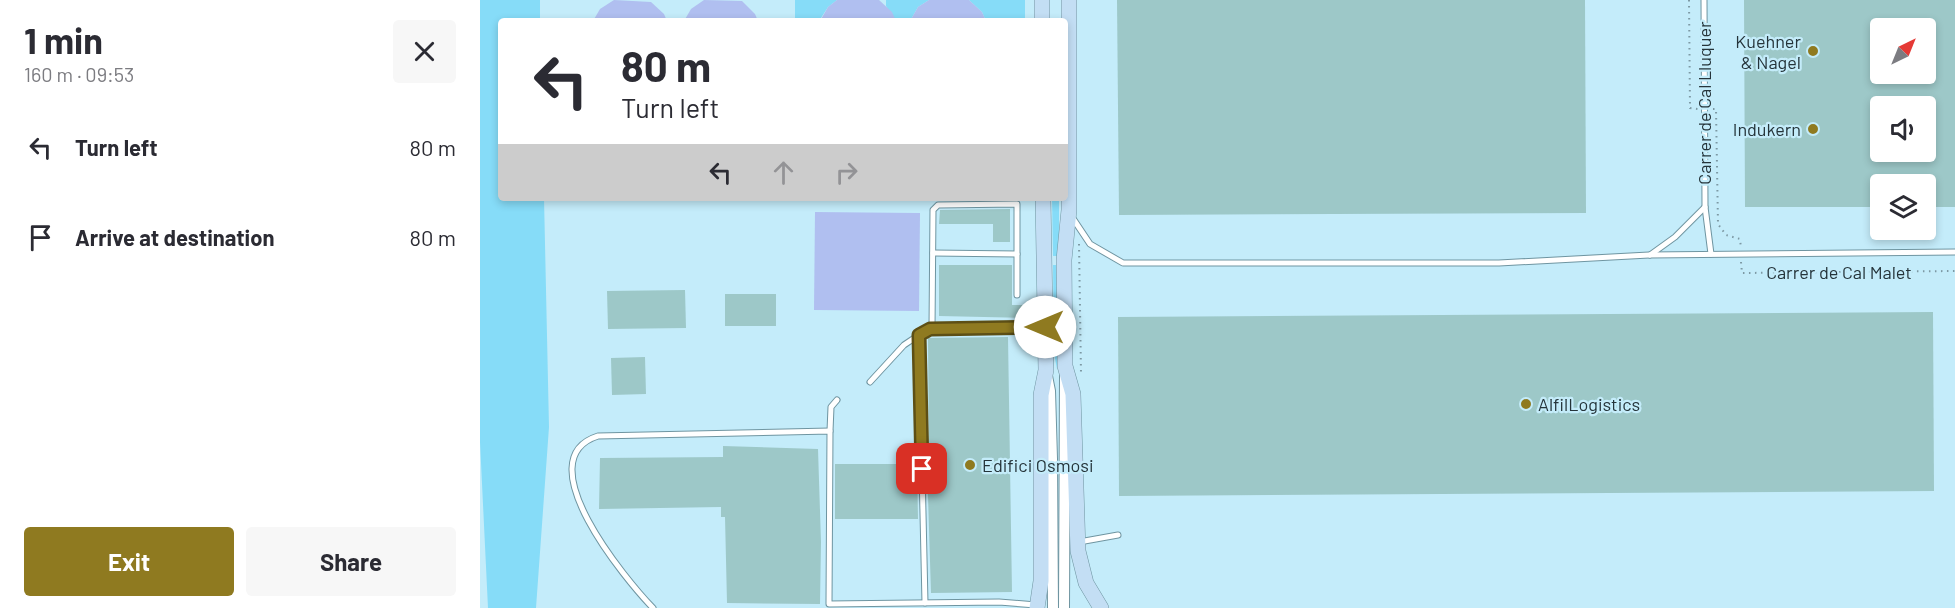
<!DOCTYPE html>
<meta charset="utf-8">
<style>
:root{--surface:#fff;--page:#f7f7f7;--text:#2b2b33;--muted:#7c7c81;--accent:#8f7a20}
body{margin:0;font-family:Barlow,sans-serif;background:var(--page);color:var(--text);height:100vh;display:flex;flex-direction:column;font-size:22px;white-space:nowrap}
*{box-sizing:border-box;margin:0}
p{font-size:20px;color:var(--muted)}
.icon{flex:none;width:33px;height:33px;fill:none;stroke:currentColor;stroke-width:2;stroke-linecap:round;stroke-linejoin:round}
.map{position:relative;flex:1;overflow:hidden}
.side{display:flex;flex-direction:column;background:var(--surface);width:480px}
.side>*{flex:none}
.hud{position:absolute;left:18px;top:18px;width:570px;height:183px;border-radius:6px;box-shadow:0 3px 9px #0003;background:#fff;color:var(--text);overflow:hidden}
.needle{width:39px;rotate:43deg}
.fabs{position:absolute;left:1390px;top:18px;display:grid;gap:12px}
.fabs a{display:grid;place-items:center;width:66px;height:66px;border-radius:6px;background:var(--surface);box-shadow:0 3px 9px #0003;font-size:30px}
.pin{position:absolute;display:grid;place-items:center;width:51px;height:51px;color:#fff;margin:-26px;border-radius:12px;box-shadow:0 3px 9px #0006}
.me{position:absolute;width:66px;margin:-33px;rotate:270deg;stroke-linejoin:round;filter:drop-shadow(0 0 4px #0008)}
.turn{display:flex;align-items:center;gap:21px;height:126px;padding:0 24px;font-size:27px}
.turn .icon{width:78px;height:78px;stroke-width:2.5}
.turn b{display:block;font-size:42px;line-height:51px}
.lanes{display:flex;align-items:center;height:57px;padding:0 24px;background:#0003;justify-content:center;gap:30px;direction:ltr}
.lanes .off{opacity:.35}
.round{display:grid;place-items:center;flex:none;width:63px;height:63px;border-radius:6px;background:var(--page)}
.headline{display:flex;align-items:center;justify-content:space-between;height:102px;padding:0 24px}
h1{font-size:36px;font-weight:700;line-height:45px}
.cta{display:flex;gap:12px;margin-top:auto;padding:12px 24px}
.cta a{flex:1;height:69px;border-radius:6px;background:var(--accent);color:#fff;font-size:24px;font-weight:700;line-height:69px;text-align:center}
.cta a+a{background:var(--page);color:var(--text)}
ul{padding:0;list-style:none}
li{display:flex;align-items:center;gap:18px;height:90px;padding:0 24px}
li div{flex:1}
li b{display:block;font-size:22px}
li em{font-style:normal}
main{display:flex;flex:1;min-height:0}
.map>svg:first-child{display:block}
.green{fill:#86dcf8}
.water{fill:#b0bff0}
.building{fill:#9dc8c8;fill-rule:evenodd}
.lines{fill:none;stroke-linecap:round;stroke-linejoin:round}
.lane-casing{stroke:#6f95a1;stroke-width:7}
.street-casing{stroke:#6f95a1;stroke-width:12}
.secondary-casing{stroke:#6f95a1;stroke-width:16}
.path{stroke:#7d99a4;stroke-width:2;stroke-dasharray:1.5 4.5;stroke-linecap:butt}
.lane{stroke:#fff;stroke-width:5}
.street{stroke:#fff;stroke-width:10}
.secondary{stroke:#c3def4;stroke-width:15}
.route-casing{stroke:#5d4f15;stroke-width:15}
.route{stroke:#8f7a20;stroke-width:10}
.poi-dot{fill:#8f7a20;stroke:#c4ecfa;stroke-width:2}
.labels{text-anchor:middle;dominant-baseline:central;stroke-width:4.5;stroke-linejoin:round;paint-order:stroke}
.poi-label{font-size:18px;fill:#25343a;stroke:#c4ecfa;text-anchor:end}
.street-label{font-size:18px;fill:#25343a;stroke:#c4ecfa}
</style>
<main>
<section class="side">
<div class="headline"><div><h1>1 min</h1><p>160 m · 09:53</p></div><a class="round"><svg class="icon" aria-label="close" viewBox="0 0 24 24"><path d="M6 6l12 12M18 6L6 18"/></svg></a></div>
<ul>
<li><svg class="icon" aria-label="left" viewBox="0 0 24 24"><path d="M17 20v-9H6M10 6l-5 5 5 5"/></svg><div><b>Turn left</b></div><em>80 m</em></li>
<li><svg class="icon" aria-label="arrive" viewBox="0 0 24 24"><path d="M6 21V4h12l-3 4 3 4H6"/></svg><div><b>Arrive at destination</b></div><em>80 m</em></li>
</ul>
<div class="cta"><a>Exit</a><a>Share</a></div>
</section>
<div class="map">
<svg width="1475" height="608" viewBox="0 0 1475 608">
<rect width="100%" height="100%" fill="#c4ecfa"/>
<g class="green">
<polygon points="0,0 60,0 60,21 21,21 21,198 64,198 69,427 56,608 8,608 0,442"/>
<polygon points="315,0 357,0 348,7 339,21 315,21"/>
<polygon points="406,0 449,0 438,7 430,21 416,21 406,6"/>
<polygon points="489,0 545,0 545,21 506,21 502,12"/>
<polygon points="572,198 579,198 579,256 573,256"/>
<polygon points="573,265 579,265 577,369 574,353"/>
</g>
<g class="water">
<polygon points="134,0 171,2 184,14 187,21 113,21 120,9"/>
<polygon points="224,0 262,1 275,14 278,21 204,21 211,9"/>
<polygon points="357,0 399,0 412,12 416,21 340,21 348,7"/>
<polygon points="449,0 489,0 502,12 506,21 430,21 438,7"/>
<polygon points="335,212 440,213 439,311 334,310"/>
</g>
<g class="building">
<polygon points="637,0 1105,0 1106,213 639,215"/>
<path d="M1264,0H1475V207H1446V184H1401V207H1265ZM1401,28H1446V74H1401ZM1401,106H1446V152H1401Z"/>
<polygon points="530,209 530,242 513,242 513,224 459,224 460,210"/>
<polygon points="459,265 532,265 532,305 545,305 544,318 459,316"/>
<polygon points="205,290 206,328 128,329 127,291"/>
<rect x="245" y="294" width="51" height="32"/>
<polygon points="1453,312 1454,491 639,496 638,317"/>
<polygon points="528,337 532,592 451,593 447,464 449,464 448,338"/>
<polygon points="165,357 166,394 132,395 131,358"/>
<polygon points="243,446 338,449 341,542 340,604 247,603 245,517 241,517 241,507 119,509 120,458 243,457"/>
<polygon points="355,464 437,464 438,519 355,519"/>
</g>
<g class="lines">
<defs>
<g id="lane">
<polyline points="1224,0 1225,207 1231,254"/>
<polyline points="592,217 610,244 643,263 1019,263 1169,255 1475,252"/>
<polyline points="453,253 537,254"/>
<polyline points="1170,255 1195,237 1225,207"/>
<polyline points="452,329 453,210 458,205 537,204 537,295"/>
<polyline points="390,382 424,345 439,335"/>
<polyline points="350,431 351,407 357,400"/>
<polyline points="599,542 638,535"/>
<polyline points="445,603 439,335 450,329 563,327"/>
<path d="M173,608C146,580 45,459 118,436L350,431L349,604L519,602L556,605"/>
</g>
<g id="street">
<polyline points="567,376 570,391 572,459 573,608"/>
<polyline points="584,608 585,377"/>
</g>
<g id="secondary">
<polyline points="562,0 562,21"/>
<polyline points="589,0 589,210 584,260 585,366 593,394 598,551 606,583 621,608"/>
<polyline points="557,608 561,581 561,395 566,370 563,198"/>
</g>
</defs>
<use href="#lane" class="lane-casing"/>
<use href="#street" class="street-casing"/>
<use href="#secondary" class="secondary-casing"/>
<g class="path">
<polyline points="1209,0 1210,108 1218,109"/>
<polyline points="1233,109 1236,109 1238,224 1246,235 1260,239 1261,248"/>
<polyline points="599,244 601,373"/>
<polyline points="1261,262 1262,273 1475,271"/>
</g>
<use href="#lane" class="lane"/>
<use href="#street" class="street"/>
<use href="#secondary" class="secondary"/>
</g>
<g class="lines">
<defs>
<polyline id="route" points="442,469 439,335 450,329 565,327"/>
</defs>
<use href="#route" class="route-casing"/>
<use href="#route" class="route"/>
</g>
<g class="poi-dot">
<circle cx="1333" cy="51" r="6"/>
<circle cx="1333" cy="129" r="6"/>
<circle cx="1046" cy="404" r="6"/>
<circle cx="490" cy="465" r="6"/>
</g>
<g class="labels">
<g class="poi-label">
<text x="1321" y="41">Kuehner<tspan x="1321" dy="21">&amp; Nagel</tspan></text>
<text x="1321" y="129">Indukern</text>
<text x="1058" y="404" text-anchor="start">AlfilLogistics</text>
<text x="502" y="465" text-anchor="start">Edifici Osmosi</text>
</g>
<g class="street-label">
<text transform="translate(1224 103) rotate(-90)">Carrer de Cal Lluquer</text>
<text x="1359" y="272">Carrer de Cal Malet</text>
</g>
</g>
</svg>
<div class="fabs">
<a><svg class="needle" viewBox="-14 -14 28 28"><path d="M0-13l5 13h-10z" fill="#e53935"/><path d="M0 13l5-13h-10z" fill="#7c7c81"/></svg></a>
<a><svg class="icon" aria-label="sound" viewBox="0 0 24 24"><path d="M4 9h4l5-4v14l-5-4H4zM17 9q2 3 0 6"/></svg></a>
<a><svg class="icon" aria-label="layers" viewBox="0 0 24 24"><path d="M12 4l9 5-9 5-9-5zM3 14l9 5 9-5"/></svg></a>
</div>
<div class="pin" style="left:442px;top:469px;background:#d93025"><svg class="icon" aria-label="arrive" viewBox="0 0 24 24"><path d="M6 21V4h12l-3 4 3 4H6"/></svg></div>
<svg class="me" style="left:565px;top:327px" viewBox="-20 -20 40 40"><circle r="19" fill="#fff"/><path d="M0-13L10 11 0 6-10 11z" fill="#8f7a20"/></svg>
<div class="hud">
<div class="turn"><svg class="icon" aria-label="left" viewBox="0 0 24 24"><path d="M17 20v-9H6M10 6l-5 5 5 5"/></svg><div><b>80 m</b>Turn left</div></div>
<div class="lanes"><svg class="icon" aria-label="left" viewBox="0 0 24 24"><path d="M17 20v-9H6M10 6l-5 5 5 5"/></svg><svg class="icon off" aria-label="ahead" viewBox="0 0 24 24"><path d="M12 20V5M6 11l6-6 6 6"/></svg><svg class="icon off" aria-label="right" viewBox="0 0 24 24"><path d="M7 20v-9h11M14 6l5 5-5 5"/></svg></div>
</div>
</div>
</main>
